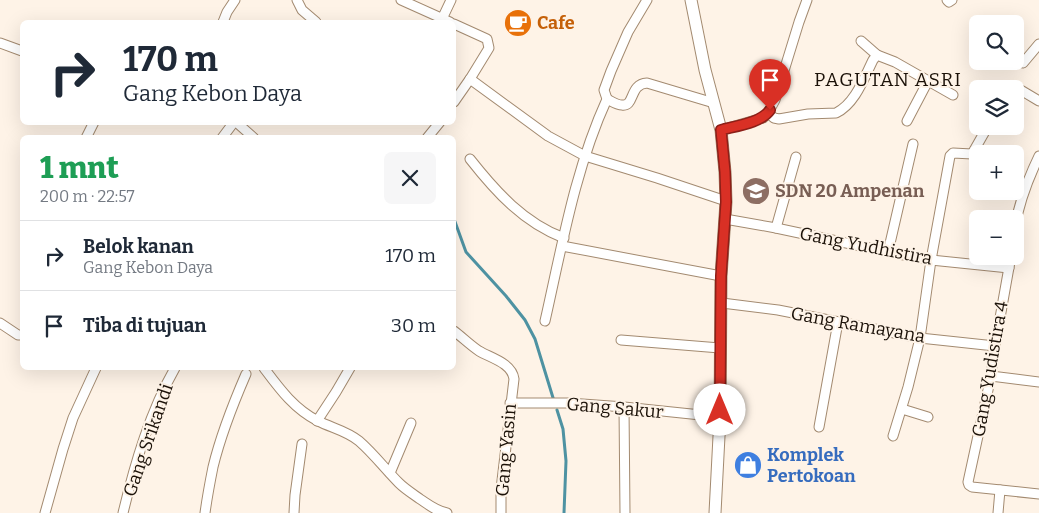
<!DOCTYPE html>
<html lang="id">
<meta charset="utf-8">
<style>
:root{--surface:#fff;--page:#f6f6f7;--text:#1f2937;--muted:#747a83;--line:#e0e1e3}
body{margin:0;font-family:Bitter,serif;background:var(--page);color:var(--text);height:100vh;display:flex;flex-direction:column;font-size:19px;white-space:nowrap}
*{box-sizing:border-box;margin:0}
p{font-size:16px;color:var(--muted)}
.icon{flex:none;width:28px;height:28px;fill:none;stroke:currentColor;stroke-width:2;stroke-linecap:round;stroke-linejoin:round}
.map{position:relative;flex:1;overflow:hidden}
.sheet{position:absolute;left:20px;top:135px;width:436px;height:235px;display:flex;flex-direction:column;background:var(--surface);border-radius:8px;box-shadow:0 5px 20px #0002}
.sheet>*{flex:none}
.top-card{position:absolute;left:20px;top:20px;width:436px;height:105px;border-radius:8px;box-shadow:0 5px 20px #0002;background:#fff;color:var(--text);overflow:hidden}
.fabs{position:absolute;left:969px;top:15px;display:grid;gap:10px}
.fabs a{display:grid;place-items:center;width:55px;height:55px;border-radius:8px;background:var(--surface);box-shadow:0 5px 20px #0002;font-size:25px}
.pin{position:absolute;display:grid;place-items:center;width:42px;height:42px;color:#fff;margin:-51px -21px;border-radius:50% 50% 50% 0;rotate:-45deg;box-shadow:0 0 5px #0007}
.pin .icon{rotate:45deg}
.me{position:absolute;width:55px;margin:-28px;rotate:0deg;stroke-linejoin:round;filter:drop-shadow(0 0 4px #0008)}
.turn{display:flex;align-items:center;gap:18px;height:105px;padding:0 20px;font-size:22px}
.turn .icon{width:65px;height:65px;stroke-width:2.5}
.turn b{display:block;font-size:35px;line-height:42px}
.round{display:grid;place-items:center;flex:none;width:52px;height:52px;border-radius:8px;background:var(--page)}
.overview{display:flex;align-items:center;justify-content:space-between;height:85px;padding:0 20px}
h1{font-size:30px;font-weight:800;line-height:38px;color:#1e9e55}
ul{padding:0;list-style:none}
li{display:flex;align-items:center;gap:15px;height:70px;padding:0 20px;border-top:1px solid var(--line)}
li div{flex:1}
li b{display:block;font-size:19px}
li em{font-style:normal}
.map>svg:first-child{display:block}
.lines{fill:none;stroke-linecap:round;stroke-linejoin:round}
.stream{stroke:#4e92a2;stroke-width:3}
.minor-casing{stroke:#a38a70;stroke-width:11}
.tertiary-casing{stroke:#a38a70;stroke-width:13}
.minor{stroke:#fff;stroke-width:9}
.tertiary{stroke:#fff;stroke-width:11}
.route-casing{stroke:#8d1f18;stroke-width:12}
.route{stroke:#d93025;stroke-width:9}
.labels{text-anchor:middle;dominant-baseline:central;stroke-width:4;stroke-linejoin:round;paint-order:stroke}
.food-label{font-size:18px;font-weight:bold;fill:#c56008;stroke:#fef3e7;text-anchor:start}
.education-label{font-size:18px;font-weight:bold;fill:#785e54;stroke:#fef3e7;text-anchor:start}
.street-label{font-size:18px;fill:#1b1108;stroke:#fef3e7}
.shop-label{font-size:18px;font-weight:bold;fill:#366cbe;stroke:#fef3e7;text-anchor:start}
.neighbourhood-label{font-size:19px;letter-spacing:1px;fill:#1b1108;stroke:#fef3e7}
</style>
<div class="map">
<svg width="1039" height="513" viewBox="0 0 1039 513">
<rect width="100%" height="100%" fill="#fef3e7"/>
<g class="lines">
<g class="stream">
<polyline points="454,219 466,252 506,296 525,320 535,339 554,401"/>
<polyline points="557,410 563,429 566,461 564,513"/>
</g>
<defs>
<g id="minor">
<polyline points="297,0 302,10 316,22"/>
<polyline points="401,0 450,22"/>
<polyline points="947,0 949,2 952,0"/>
<polyline points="442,19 451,0"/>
<polyline points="223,22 227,12 235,0"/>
<polyline points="454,24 487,39 489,48 470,79 454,102"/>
<polyline points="861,41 877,55"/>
<polyline points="0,43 22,51"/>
<polyline points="1023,63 1039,44"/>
<polyline points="470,79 548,136 585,156 657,178 726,201"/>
<polyline points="1009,89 1014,86 1039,101"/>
<path d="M607,99C611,101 617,105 622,105C635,107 629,84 647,83L714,103"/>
<path d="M768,113L774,118L779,119L808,114L836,113C855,104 864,78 873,60L877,55L895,62L953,95"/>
<polyline points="907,121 928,81"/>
<polyline points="236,122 254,138"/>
<polyline points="721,130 759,119 763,118 768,113 775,100 799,22 807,0"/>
<polyline points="86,138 94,122"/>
<polyline points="222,138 234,122"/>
<polyline points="427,138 440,122"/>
<path d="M470,159C496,192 524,223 564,238"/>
<polyline points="725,219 776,228 888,252 931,260 1009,268"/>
<path d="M1015,227C1019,202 1028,179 1039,156"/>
<polyline points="776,228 796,157"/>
<polyline points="562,246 721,276"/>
<polyline points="888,252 913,144"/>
<polyline points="1011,256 995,346 991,376 968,482 969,485 972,487 1039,494"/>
<polyline points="722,303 778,310 920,338 995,346"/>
<path d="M545,321C562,246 575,169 607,99L604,90L611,71L628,32L647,0"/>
<polyline points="0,323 18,335 22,335"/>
<path d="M454,331C462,337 470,345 479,351C491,358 512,363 514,379L501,489V513"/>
<polyline points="621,340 720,348"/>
<path d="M264,368C279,388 294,409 318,421C332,428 347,431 359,441C374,454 385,469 399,483C405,489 413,494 420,499C429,505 436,511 447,513"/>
<polyline points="991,376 1039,382"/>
<polyline points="510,403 569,403 624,407 720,417"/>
<polyline points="624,407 625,513"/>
<polyline points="902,409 928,417"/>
<polyline points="317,421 336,392 350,368"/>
<polyline points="819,427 838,322"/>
<polyline points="893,436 908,387 920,338 931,260 950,156 953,153 972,154 988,126"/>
<polyline points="390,473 411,423"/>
<polyline points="45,513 63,449 73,418 96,368"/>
<path d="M123,513C135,463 150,412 175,368"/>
<path d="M205,513C207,498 210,482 213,467C221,434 233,404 246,374"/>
<polyline points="294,513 295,495 302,444"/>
<polyline points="998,513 1000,490"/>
</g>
<polyline id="tertiary" points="691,0 705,70 721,130 725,172 726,202 721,276 720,417 715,513"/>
</defs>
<use href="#minor" class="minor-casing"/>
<use href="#tertiary" class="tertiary-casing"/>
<use href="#minor" class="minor"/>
<use href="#tertiary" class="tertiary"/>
</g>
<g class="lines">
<defs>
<path id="route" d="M720,410L721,276L726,202L725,172L721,130C736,126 761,123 770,110"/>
</defs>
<use href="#route" class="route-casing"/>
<use href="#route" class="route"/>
</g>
<defs>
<symbol id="cafe-disc" viewBox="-11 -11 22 22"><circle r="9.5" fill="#e8710a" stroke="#fef3e7"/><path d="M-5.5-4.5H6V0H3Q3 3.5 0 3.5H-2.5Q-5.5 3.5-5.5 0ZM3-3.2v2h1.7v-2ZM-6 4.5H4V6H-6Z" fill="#fff"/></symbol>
<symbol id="school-disc" viewBox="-11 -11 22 22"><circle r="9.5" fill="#8d6e63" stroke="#fef3e7"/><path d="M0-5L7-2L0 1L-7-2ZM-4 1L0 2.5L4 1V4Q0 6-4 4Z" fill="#fff"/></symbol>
<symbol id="shop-disc" viewBox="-11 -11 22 22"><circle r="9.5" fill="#3f7fe0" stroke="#fef3e7"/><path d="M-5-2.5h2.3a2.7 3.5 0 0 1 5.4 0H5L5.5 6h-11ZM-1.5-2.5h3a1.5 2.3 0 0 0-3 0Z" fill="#fff"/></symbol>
</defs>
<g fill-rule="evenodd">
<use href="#cafe-disc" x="502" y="7" width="32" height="32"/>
<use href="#school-disc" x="740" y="175" width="32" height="32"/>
<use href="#shop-disc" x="732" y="449" width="32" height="32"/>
</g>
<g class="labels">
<g class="food-label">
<text x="537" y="23">Cafe</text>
</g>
<g class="education-label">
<text x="775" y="191">SDN 20 Ampenan</text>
</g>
<g class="street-label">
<text transform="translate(866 246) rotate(11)">Gang Yudhistira</text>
<text transform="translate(858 325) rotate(10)">Gang Ramayana</text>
<text transform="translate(990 369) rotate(-80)">Gang Yudistira 4</text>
<text transform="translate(615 408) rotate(5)">Gang Sakur</text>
<text transform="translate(148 440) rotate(-71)">Gang Srikandi</text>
<text transform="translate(506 450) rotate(-85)">Gang Yasin</text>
</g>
<g class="shop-label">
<text x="767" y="455">Komplek<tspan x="767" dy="21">Pertokoan</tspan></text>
</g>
<g class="neighbourhood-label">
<text x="888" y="79">PAGUTAN ASRI</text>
</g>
</g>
</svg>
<div class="fabs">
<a><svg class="icon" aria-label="search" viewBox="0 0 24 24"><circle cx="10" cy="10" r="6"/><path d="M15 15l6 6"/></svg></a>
<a><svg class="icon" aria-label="layers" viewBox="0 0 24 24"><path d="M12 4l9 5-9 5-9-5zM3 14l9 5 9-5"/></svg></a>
<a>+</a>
<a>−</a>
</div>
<div class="pin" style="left:770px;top:110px;background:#d93025"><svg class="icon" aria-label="arrive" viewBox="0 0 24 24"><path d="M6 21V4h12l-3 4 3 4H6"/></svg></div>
<svg class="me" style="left:720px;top:410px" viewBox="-20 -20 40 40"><circle r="19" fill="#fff"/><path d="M0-13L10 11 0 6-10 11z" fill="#d93025"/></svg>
<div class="top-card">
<div class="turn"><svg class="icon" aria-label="right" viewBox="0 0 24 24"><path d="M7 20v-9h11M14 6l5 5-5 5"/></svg><div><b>170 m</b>Gang Kebon Daya</div></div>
</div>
<section class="sheet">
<div class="overview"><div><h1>1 mnt</h1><p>200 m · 22:57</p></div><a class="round"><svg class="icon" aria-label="close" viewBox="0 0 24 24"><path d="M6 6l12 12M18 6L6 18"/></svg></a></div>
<ul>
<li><svg class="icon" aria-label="right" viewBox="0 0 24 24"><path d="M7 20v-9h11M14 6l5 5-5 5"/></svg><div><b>Belok kanan</b><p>Gang Kebon Daya</p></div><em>170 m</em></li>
<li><svg class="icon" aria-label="arrive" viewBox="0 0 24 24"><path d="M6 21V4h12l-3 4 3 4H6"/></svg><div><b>Tiba di tujuan</b></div><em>30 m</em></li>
</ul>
</section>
</div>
